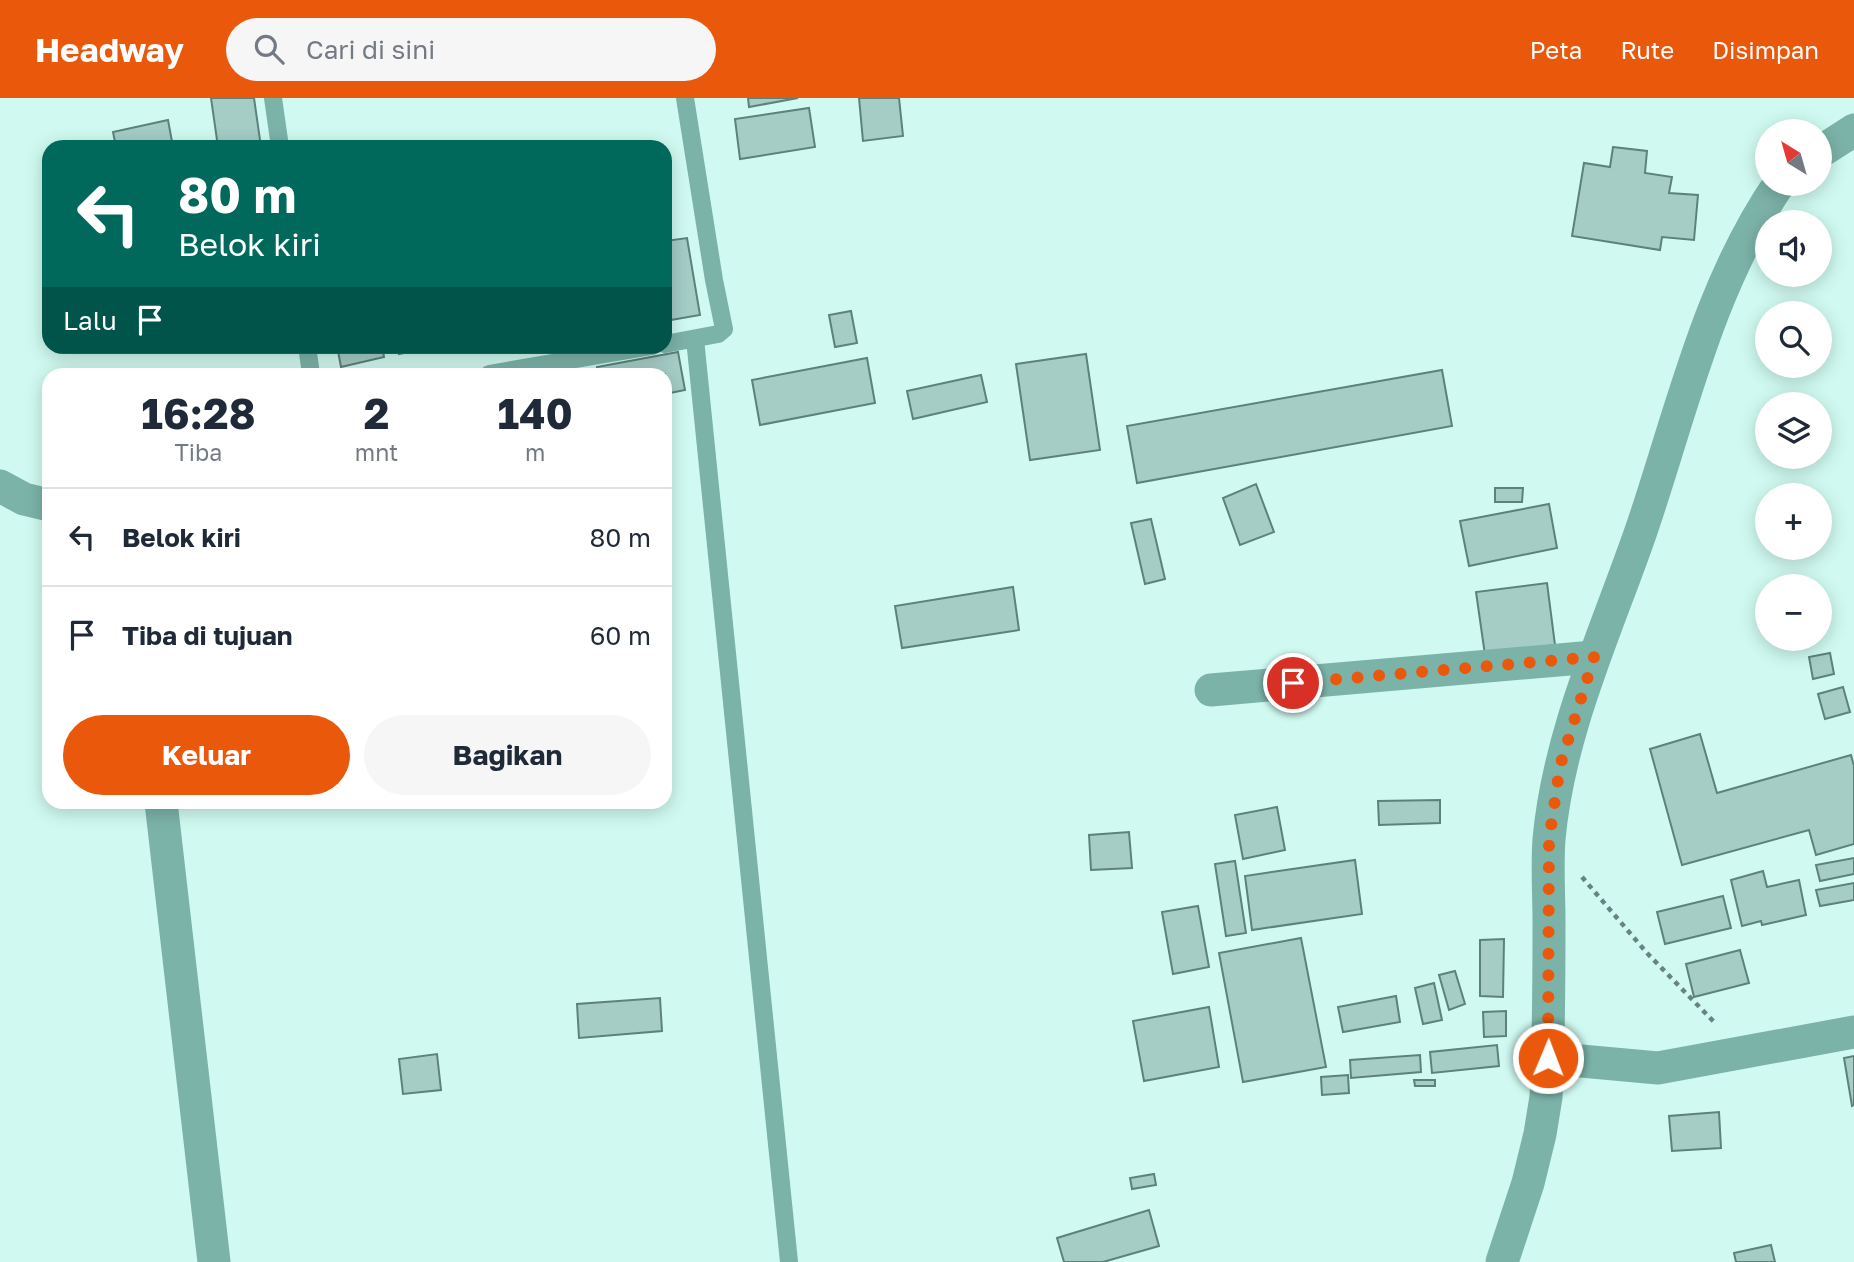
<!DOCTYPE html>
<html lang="id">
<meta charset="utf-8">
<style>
:root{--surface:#fff;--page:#f6f6f7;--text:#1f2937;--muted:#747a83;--line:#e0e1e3;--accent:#ea580c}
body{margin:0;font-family:"Golos Text",sans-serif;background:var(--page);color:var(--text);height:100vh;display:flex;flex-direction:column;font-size:26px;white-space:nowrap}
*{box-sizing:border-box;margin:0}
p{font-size:23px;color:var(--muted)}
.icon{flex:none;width:38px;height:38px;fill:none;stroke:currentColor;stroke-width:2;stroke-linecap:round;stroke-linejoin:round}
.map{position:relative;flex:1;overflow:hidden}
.drawer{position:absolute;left:42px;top:270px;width:630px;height:441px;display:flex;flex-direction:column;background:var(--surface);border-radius:21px;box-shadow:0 4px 18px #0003}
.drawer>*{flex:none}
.banner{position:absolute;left:42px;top:42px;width:630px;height:214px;border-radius:21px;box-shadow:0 4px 18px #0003;background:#00695c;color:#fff;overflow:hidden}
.needle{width:46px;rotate:323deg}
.fabs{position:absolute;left:1755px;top:21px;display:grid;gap:14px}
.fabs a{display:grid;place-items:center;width:77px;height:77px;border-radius:50%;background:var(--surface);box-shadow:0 4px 18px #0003;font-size:35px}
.pin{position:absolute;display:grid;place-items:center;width:60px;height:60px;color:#fff;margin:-30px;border:4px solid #fff;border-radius:50%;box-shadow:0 2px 7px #0007}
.me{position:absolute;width:77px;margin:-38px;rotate:1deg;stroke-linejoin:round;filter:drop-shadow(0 0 5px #0008)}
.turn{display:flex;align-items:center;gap:24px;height:147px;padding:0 21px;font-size:32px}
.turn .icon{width:91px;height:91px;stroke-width:2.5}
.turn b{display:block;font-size:49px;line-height:60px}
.then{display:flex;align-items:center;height:66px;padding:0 21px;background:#0003;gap:14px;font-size:26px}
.eta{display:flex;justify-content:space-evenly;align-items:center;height:119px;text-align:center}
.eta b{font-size:42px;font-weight:700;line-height:49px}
.primary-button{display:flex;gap:14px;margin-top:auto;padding:14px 21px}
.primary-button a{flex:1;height:80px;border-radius:42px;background:var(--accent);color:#fff;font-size:28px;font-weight:700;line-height:80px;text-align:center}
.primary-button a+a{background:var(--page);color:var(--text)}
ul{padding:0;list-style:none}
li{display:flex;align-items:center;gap:21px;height:98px;padding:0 21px;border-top:2px solid var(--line)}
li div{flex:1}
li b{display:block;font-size:26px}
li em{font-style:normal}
header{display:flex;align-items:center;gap:42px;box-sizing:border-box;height:98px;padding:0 35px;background:var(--accent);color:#fff}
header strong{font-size:33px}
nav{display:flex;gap:38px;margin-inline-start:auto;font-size:24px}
.search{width:490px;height:63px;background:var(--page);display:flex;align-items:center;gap:18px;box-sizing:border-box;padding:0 24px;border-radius:38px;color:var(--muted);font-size:26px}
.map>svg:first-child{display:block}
.building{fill:#a5cdc5;stroke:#5c827b;stroke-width:2}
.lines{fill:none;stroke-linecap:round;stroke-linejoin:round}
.path{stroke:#68847f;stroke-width:4.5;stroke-dasharray:5 5;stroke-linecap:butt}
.service{stroke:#7cb3a9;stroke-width:18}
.minor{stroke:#7cb3a9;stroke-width:33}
.route{stroke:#ea580c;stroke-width:12;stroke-dasharray:0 21.6}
</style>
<header>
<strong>Headway</strong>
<div class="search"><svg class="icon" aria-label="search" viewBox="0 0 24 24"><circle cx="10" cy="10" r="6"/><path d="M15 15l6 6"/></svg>Cari di sini</div>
<nav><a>Peta</a><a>Rute</a><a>Disimpan</a></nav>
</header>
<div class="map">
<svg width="1854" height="1164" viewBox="0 0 1854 1164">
<rect width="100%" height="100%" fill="#d0faf1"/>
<g class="building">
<polygon points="211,0 254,0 261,49 218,49"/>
<polygon points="748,0 798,0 749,9"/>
<polygon points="859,0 899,0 903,38 863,43"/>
<polygon points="809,10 815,49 740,61 735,21"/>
<polygon points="168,22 173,49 116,49 113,34"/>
<polygon points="1613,49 1647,53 1645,75 1672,79 1669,95 1698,97 1694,142 1662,139 1660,152 1572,138 1584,65 1610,69"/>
<polygon points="687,140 700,217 665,223 665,143"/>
<polygon points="851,213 857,245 835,249 829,217"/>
<polygon points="337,248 382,248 384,259 341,269"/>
<polygon points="398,248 439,248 399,256"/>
<polygon points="678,254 685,292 665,296 665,276 598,276 597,269"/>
<polygon points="1086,256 1100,352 1030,362 1016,266"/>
<polygon points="867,260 875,305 760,327 752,282"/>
<polygon points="576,271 577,276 552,276"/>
<polygon points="1442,272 1452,328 1137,385 1127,328"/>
<polygon points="981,277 987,304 913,321 907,293"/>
<polygon points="1256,386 1274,434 1240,447 1223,400"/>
<polygon points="1495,390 1523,390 1522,404 1495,404"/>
<polygon points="1549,406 1557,450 1469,468 1460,423"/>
<polygon points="1151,421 1165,481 1145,486 1131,425"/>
<polygon points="1547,485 1555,547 1485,557 1476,494"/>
<polygon points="1013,489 1019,532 902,550 895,508"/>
<polygon points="1830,555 1834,576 1813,581 1809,559"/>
<polygon points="1843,589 1850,614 1825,621 1818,596"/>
<polygon points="1700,636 1717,695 1851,657 1854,668 1854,746 1816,757 1809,732 1682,767 1650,651"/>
<polygon points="1440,702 1440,725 1379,727 1378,703"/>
<polygon points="1277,709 1285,752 1243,761 1235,717"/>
<polygon points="1129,734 1132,770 1091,772 1089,737"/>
<polygon points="1854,760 1854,776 1820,783 1816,767"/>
<polygon points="1355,762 1362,816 1252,832 1245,778"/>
<polygon points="1235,763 1246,835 1226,838 1215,766"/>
<polygon points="1763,773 1767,789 1799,782 1806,817 1762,827 1761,823 1742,828 1731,782"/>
<polygon points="1854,785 1854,802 1820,808 1816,792"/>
<polygon points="1723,798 1731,830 1665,846 1657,814"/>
<polygon points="1198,808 1209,869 1173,876 1162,814"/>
<polygon points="1301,840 1326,969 1243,984 1219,855"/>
<polygon points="1504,841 1503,899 1480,898 1480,842"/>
<polygon points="1740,852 1749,885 1694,899 1686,866"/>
<polygon points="1455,873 1465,906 1449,912 1439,877"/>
<polygon points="1434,885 1442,922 1423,926 1415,890"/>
<polygon points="1396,898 1400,924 1343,934 1338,909"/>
<polygon points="660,900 662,933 579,940 577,906"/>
<polygon points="1209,909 1219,969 1144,983 1133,923"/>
<polygon points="1506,913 1506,938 1484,939 1483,914"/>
<polygon points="1497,947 1499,968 1432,975 1430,954"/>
<polygon points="437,956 441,992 403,996 399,961"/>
<polygon points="1420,957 1421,974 1351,980 1350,962"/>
<polygon points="1854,958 1854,1007 1852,1008 1844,960"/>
<polygon points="1348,977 1349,995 1322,997 1321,979"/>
<polygon points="1414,982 1435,982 1435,988 1415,988"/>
<polygon points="1719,1014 1721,1050 1672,1053 1669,1018"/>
<polygon points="1154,1076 1156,1087 1132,1091 1130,1080"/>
<polygon points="1149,1112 1159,1148 1103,1164 1064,1164 1057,1140"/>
<polygon points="1771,1147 1775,1164 1736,1164 1734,1155"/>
</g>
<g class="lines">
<polyline class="path" points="1582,779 1647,855 1715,925"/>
<g class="service">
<polyline points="273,0 280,49"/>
<polyline points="695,241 789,1164"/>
<polyline points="665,246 718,236 724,231 714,182 685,0"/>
<polyline points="307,248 311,276"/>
<polyline points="489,276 652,248"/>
</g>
<g class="minor">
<polyline points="1820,54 1854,32"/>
<polyline points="0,388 24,401 49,407"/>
<polyline points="1211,592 1593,559"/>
<polyline points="161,704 214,1164"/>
<polyline points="1548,960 1658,970 1854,934"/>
<path d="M1502,1164L1528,1085L1540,1036L1546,999C1549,941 1549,883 1549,825C1549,797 1547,768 1549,741C1559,633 1606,534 1641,433C1681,316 1708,189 1779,86"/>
</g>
</g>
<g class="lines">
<polyline class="route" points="1293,585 1594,559 1560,668 1549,742 1548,960"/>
</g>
</svg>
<div class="fabs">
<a><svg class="needle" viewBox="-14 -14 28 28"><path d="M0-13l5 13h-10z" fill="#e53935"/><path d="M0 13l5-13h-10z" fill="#747a83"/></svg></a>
<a><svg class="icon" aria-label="sound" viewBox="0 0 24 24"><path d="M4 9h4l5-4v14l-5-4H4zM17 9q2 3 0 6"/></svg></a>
<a><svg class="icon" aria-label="search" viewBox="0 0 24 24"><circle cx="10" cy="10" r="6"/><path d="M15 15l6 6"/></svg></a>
<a><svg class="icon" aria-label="layers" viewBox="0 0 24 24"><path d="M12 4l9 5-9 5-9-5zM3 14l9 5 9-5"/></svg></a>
<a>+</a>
<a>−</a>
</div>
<div class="pin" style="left:1293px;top:585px;background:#d93025"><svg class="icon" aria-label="arrive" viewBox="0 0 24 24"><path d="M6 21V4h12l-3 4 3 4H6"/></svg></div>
<svg class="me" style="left:1548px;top:960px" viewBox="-20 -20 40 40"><circle r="17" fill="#ea580c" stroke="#fff" stroke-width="3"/><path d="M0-11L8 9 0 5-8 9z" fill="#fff"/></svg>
<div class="banner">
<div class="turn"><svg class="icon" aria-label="left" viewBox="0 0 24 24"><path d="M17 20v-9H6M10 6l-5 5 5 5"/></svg><div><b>80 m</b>Belok kiri</div></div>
<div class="then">Lalu<svg class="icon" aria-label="arrive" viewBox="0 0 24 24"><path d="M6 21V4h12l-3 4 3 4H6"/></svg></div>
</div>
<section class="drawer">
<div class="eta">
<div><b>16:28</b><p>Tiba</p></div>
<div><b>2</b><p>mnt</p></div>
<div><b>140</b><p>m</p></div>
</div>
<ul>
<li><svg class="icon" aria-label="left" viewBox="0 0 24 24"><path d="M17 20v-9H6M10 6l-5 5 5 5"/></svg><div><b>Belok kiri</b></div><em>80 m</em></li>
<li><svg class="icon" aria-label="arrive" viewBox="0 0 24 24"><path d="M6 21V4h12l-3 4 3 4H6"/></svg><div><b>Tiba di tujuan</b></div><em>60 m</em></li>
</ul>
<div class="primary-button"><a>Keluar</a><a>Bagikan</a></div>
</section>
</div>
